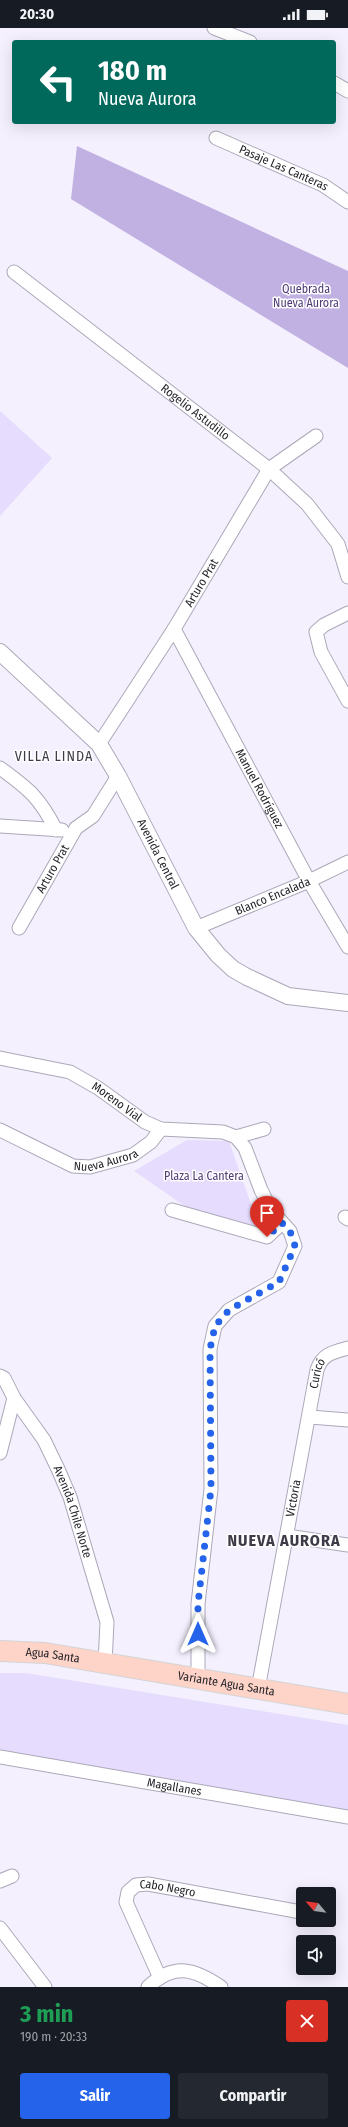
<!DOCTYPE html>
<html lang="es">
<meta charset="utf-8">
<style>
:root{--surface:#171b24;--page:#242831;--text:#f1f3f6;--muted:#9ea1a6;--accent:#2563eb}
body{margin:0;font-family:"Fira Sans Condensed",sans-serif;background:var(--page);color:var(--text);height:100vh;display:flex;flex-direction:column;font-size:15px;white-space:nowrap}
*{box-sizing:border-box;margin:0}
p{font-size:13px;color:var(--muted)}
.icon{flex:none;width:22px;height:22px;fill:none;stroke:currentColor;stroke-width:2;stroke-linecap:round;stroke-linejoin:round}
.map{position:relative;height:1959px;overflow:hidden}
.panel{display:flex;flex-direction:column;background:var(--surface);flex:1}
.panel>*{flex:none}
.banner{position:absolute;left:12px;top:12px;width:324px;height:84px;border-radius:4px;box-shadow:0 4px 16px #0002;background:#00695c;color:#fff;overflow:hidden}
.needle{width:26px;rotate:299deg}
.tools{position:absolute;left:296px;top:1859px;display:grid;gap:8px}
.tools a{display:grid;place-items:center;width:40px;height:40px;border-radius:4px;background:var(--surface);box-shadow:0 4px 16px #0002;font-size:20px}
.pin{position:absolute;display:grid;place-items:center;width:34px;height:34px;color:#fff;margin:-41px -17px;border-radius:50% 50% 50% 0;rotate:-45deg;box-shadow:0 0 4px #0007}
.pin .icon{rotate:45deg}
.me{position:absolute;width:44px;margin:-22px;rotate:0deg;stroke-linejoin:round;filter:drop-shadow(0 0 3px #0008)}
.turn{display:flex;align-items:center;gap:14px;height:84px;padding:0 20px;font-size:18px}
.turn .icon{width:52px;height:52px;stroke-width:2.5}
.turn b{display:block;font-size:28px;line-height:34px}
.round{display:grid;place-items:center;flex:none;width:42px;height:42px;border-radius:4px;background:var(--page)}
.headline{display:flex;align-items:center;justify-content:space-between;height:68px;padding:0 20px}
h1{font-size:24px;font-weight:700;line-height:30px;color:#1e9e55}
.cta{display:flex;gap:8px;margin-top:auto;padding:8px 20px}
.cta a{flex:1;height:46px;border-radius:4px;background:var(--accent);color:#fff;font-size:16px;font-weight:700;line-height:46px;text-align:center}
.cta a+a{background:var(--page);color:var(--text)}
.status{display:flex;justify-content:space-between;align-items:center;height:28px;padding:0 20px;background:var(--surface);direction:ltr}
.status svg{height:11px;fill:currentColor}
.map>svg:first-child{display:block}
.green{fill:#e6dcfe}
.forest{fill:#c0b1e2}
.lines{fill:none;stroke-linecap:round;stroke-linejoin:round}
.minor-casing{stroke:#aca8b8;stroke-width:15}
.tertiary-casing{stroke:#aca8b8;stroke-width:18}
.primary-casing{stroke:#d4d3d5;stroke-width:22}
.minor{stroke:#fff;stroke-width:13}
.tertiary{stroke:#fff;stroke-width:16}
.primary{stroke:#fed4c8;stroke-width:20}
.route{stroke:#2563eb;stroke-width:7;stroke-dasharray:0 12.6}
.labels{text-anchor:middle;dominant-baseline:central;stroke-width:3;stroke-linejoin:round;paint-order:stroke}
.street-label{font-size:12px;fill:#27252b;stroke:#fff}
.park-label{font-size:12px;fill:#503b77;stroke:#fff}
.quarter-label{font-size:14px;letter-spacing:1px;fill:#3e3a48;stroke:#fff}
.district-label{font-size:16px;font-weight:bold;letter-spacing:1px;fill:#3e3a48;stroke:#fff}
</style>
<div class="status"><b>20:30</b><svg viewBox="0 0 49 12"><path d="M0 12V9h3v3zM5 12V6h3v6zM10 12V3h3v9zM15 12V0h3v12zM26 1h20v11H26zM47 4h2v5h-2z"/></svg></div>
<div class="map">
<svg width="348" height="1959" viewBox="0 0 348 1959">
<rect width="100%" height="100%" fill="#f4f0fe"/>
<g class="green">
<polygon points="0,383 52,430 0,488"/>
<polygon points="187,1112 229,1113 260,1202 186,1179 134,1143"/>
<polygon points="0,1645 26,1645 348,1697 348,1784 0,1724"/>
</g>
<polygon class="forest" points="77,118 348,243 348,340 71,171"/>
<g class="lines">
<defs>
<g id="minor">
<polyline points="214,0 250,14"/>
<polyline points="334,55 348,63"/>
<path id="s1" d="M216,110L323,157L348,174"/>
<path id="s2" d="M14,244L269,441L307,476L338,516L348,549"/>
<polyline points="348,585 324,597 316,604 321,624 348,673"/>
<path id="s3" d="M174,601L309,853L348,919"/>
<path id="s4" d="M99,716L174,601L269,441L316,408"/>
<path d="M0,740C29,761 40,770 56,802"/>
<polyline points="0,798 62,802"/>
<path id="s5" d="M19,900L76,800L93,788L118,748"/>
<path id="s6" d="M196,900L309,853L348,834"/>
<path id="s7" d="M0,1030L70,1044L98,1060L145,1094L161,1101L223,1104L236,1109L245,1120L261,1162L271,1182L290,1203L295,1218L279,1254L229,1282L215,1298L210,1321L211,1461L198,1576V1650"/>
<path id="s8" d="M0,1102L73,1138L90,1139L133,1127L151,1114L161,1101"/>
<polyline points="236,1109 264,1101"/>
<polyline points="172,1182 267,1209 282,1195"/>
<polyline points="345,1189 348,1191"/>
<path id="s9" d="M0,1348L4,1350L14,1370L44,1412L58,1441L70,1469L107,1594L105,1635"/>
<polyline points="310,1389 348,1392"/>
<polyline points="0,1425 14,1370"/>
<polyline points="287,1508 348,1517"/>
<path id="s10" d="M258,1661L317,1342C322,1326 333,1324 348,1320"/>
<path id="s11" d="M0,1729L348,1789"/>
<polyline points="0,1853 12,1848"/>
<polyline points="0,1900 45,1959"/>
<path id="s12" d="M160,1950L126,1874L128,1864L136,1857L148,1856L301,1884"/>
<path d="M148,1959C174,1934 195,1941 221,1959"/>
</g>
<g id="tertiary">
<path id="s13" d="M0,624L99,716L118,748L196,900L218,927L233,941L247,949L288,968L348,975"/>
</g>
<g id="primary">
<path id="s14" d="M0,1623L45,1625L348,1676"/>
</g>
</defs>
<use href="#minor" class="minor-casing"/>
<use href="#tertiary" class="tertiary-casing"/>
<use href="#primary" class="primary-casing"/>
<use href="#minor" class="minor"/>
<use href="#tertiary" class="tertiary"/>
<use href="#primary" class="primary"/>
</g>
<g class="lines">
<polyline class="route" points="198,1606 198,1576 211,1461 210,1321 215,1298 229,1282 279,1254 295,1218 290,1203 282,1195 267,1209"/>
</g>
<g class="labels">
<g class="street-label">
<text stroke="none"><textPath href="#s1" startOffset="74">Pasaje Las Canteras</textPath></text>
<text stroke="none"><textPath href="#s2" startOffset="229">Rogelio Astudillo</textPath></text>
<text stroke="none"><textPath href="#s4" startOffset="191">Arturo Prat</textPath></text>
<text stroke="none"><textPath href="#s3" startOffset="181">Manuel Rodríguez</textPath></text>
<text stroke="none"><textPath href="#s13" startOffset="260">Avenida Central</textPath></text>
<text stroke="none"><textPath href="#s5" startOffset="68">Arturo Prat</textPath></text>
<text stroke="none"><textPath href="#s6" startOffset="83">Blanco Encalada</textPath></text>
<text stroke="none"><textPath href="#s7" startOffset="127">Moreno Vial</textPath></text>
<text stroke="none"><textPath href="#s8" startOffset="115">Nueva Aurora</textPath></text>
<text stroke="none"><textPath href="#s10" startOffset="321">Curicó</textPath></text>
<text stroke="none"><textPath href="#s10" startOffset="194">Victoria</textPath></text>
<text stroke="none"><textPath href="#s9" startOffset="156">Avenida Chile Norte</textPath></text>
<text stroke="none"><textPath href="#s14" startOffset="53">Agua Santa</textPath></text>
<text stroke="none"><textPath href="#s14" startOffset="229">Variante Agua Santa</textPath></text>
<text stroke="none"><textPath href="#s11" startOffset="177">Magallanes</textPath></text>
<text stroke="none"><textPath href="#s12" startOffset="136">Cabo Negro</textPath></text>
</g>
<g class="park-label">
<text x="306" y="261">Quebrada<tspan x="306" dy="14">Nueva Aurora</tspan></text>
<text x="204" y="1148">Plaza La Cantera</text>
</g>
<g class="quarter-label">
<text x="54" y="728">VILLA LINDA</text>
</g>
<g class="district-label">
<text x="284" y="1512">NUEVA AURORA</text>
</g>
</g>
</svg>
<div class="tools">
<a><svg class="needle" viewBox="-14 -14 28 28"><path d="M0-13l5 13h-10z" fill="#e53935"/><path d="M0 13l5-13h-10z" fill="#9ea1a6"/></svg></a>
<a><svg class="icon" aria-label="sound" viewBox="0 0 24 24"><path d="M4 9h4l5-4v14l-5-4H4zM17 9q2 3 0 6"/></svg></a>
</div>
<div class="pin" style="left:267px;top:1209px;background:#d93025"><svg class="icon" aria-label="arrive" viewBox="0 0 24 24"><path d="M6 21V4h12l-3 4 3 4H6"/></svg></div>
<svg class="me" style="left:198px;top:1606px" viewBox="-20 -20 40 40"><path d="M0-17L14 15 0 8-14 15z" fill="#2563eb" stroke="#fff" stroke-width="4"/></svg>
<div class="banner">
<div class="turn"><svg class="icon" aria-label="left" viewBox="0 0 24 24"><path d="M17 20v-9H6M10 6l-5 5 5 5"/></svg><div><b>180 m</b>Nueva Aurora</div></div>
</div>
</div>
<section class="panel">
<div class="headline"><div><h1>3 min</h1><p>190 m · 20:33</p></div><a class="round" style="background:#d93025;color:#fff"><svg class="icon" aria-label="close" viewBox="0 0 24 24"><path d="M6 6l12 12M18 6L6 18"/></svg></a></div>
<div class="cta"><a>Salir</a><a>Compartir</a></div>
</section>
